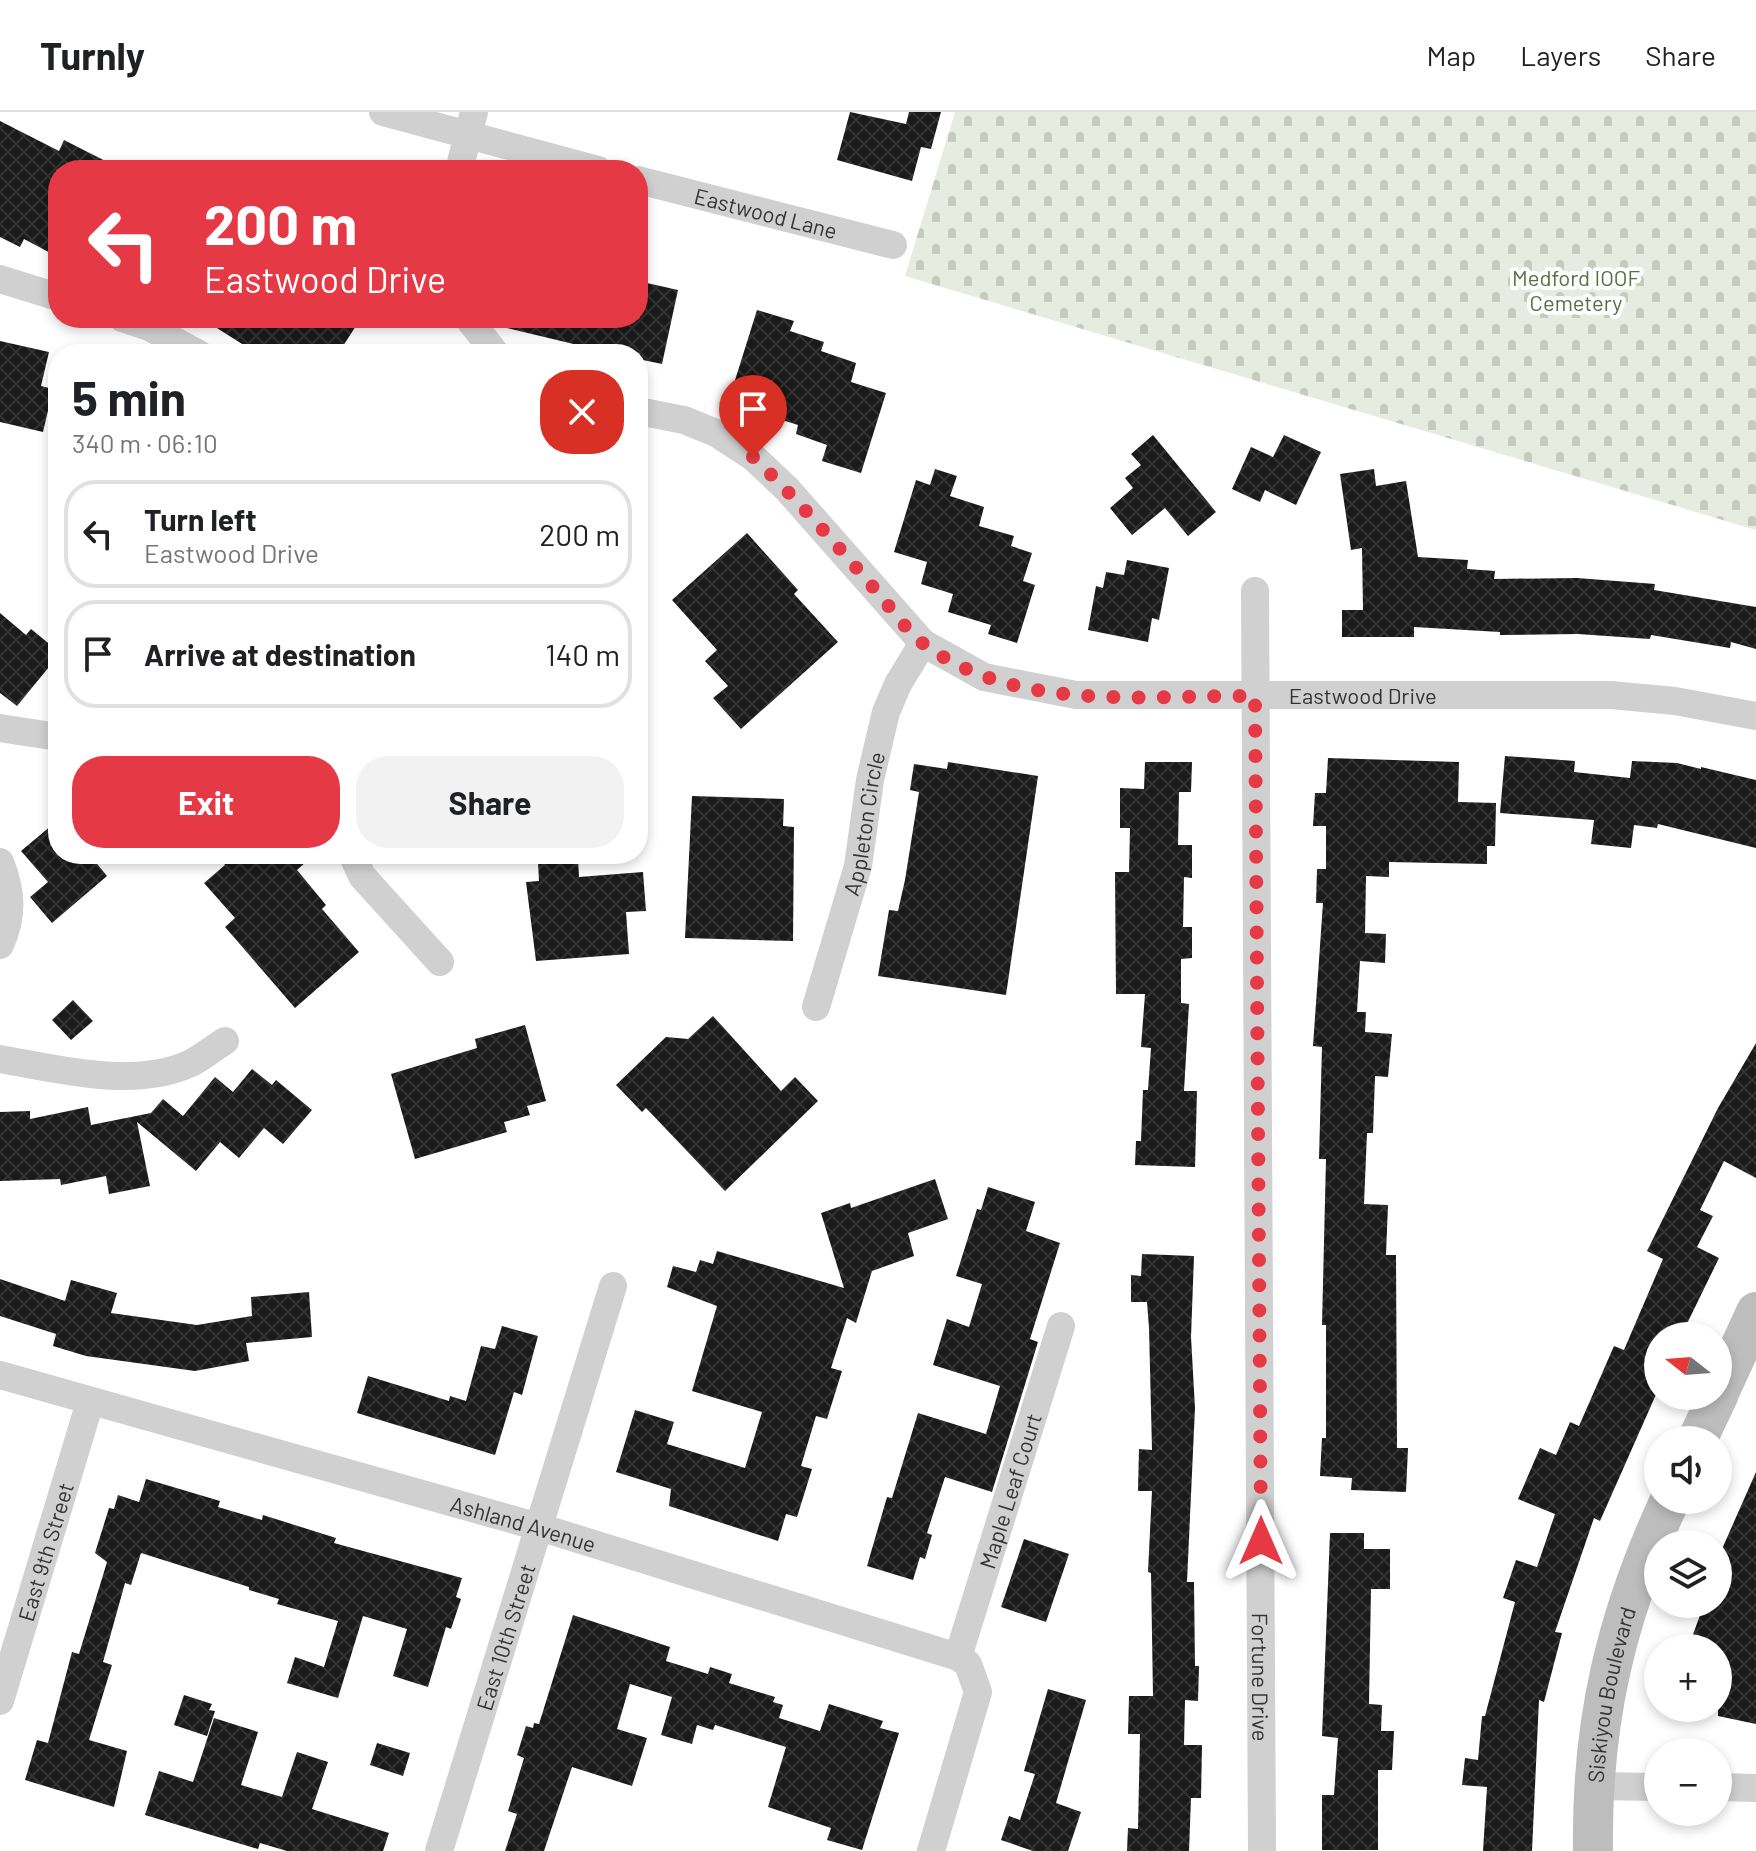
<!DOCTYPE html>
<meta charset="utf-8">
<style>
:root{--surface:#fff;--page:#f2f2f2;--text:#202124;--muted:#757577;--line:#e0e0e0;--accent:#e63946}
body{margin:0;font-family:Barlow,sans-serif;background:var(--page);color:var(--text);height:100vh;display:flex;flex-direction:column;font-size:30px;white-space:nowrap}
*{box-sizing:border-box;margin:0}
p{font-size:26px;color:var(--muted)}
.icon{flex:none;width:44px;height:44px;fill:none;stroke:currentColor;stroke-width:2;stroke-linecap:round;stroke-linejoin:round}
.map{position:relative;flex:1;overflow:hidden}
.side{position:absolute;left:48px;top:232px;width:600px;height:520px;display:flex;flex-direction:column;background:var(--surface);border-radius:32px;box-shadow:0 4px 12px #0003}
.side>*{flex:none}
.top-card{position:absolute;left:48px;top:48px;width:600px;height:168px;border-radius:32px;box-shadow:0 4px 12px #0003;background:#e63946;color:#fff;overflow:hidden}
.needle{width:52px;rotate:287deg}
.controls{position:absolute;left:1644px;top:1210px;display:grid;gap:16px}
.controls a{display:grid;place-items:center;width:88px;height:88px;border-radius:50%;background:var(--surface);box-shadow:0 4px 12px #0003;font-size:40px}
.pin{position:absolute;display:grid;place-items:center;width:68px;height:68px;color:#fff;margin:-82px -34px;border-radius:50% 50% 50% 0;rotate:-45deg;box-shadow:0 0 8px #0007}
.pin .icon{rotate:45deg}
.me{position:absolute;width:88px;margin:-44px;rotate:0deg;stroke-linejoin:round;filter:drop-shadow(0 0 6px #0008)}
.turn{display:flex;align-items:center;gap:28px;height:168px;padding:0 24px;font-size:36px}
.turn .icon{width:104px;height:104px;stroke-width:2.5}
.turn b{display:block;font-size:56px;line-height:68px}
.round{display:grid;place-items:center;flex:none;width:84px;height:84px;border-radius:32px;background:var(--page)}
.head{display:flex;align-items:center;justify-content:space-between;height:136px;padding:0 24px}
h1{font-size:48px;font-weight:700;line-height:60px}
.primary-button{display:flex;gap:16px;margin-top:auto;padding:16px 24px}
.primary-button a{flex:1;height:92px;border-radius:32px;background:var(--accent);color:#fff;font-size:32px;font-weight:700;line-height:92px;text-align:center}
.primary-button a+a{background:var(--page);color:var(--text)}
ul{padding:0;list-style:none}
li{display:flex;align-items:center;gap:24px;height:108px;margin:0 16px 12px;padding:0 8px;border:4px solid var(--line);border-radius:32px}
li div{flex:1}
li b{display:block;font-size:30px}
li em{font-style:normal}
header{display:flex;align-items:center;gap:48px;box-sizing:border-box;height:112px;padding:0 40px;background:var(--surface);border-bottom:2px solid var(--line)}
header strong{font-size:38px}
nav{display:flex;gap:44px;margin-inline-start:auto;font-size:28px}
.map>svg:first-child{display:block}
.cemetery{fill:url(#cemetery-stones)}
.building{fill:url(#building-cross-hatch)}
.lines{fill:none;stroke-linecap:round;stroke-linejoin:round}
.street{stroke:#d0d0d0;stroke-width:28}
.secondary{stroke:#bdbdbd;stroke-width:40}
.route{stroke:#e63946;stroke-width:14;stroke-dasharray:0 25.2}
.labels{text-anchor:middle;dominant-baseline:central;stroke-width:8;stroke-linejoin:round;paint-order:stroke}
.street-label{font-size:22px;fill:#333;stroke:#fff}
.park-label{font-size:22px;fill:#56703f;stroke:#fff}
</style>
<header>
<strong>Turnly</strong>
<nav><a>Map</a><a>Layers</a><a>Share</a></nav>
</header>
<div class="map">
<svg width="1756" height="1739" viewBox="0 0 1756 1739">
<defs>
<pattern id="cemetery-stones" width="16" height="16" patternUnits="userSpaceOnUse" patternTransform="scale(2)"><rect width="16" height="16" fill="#e6ecdf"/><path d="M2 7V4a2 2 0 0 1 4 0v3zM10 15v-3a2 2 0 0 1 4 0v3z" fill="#c6cbc0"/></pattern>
<pattern id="building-cross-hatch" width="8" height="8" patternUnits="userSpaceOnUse" patternTransform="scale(2)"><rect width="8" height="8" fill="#1a1a1a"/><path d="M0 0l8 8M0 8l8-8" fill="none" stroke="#333"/></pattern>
</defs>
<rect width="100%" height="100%" fill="#fff"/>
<polygon class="cemetery" points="955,0 1756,0 1756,418 905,164"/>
<g class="building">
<polygon points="850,0 906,12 909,0 941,0 931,37 921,35 912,69 837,48"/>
<polygon points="0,9 59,39 64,28 123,58 58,58 58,145 24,127 20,135 0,125"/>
<polygon points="638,169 678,178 662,252 638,247 638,242 615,242 495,213 496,206 638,206"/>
<polygon points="757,198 794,209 790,219 824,230 821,239 856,251 851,270 886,281 861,361 822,349 827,333 796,322 798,313 763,302 766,292 731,281"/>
<polygon points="201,206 361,206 338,242 258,242"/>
<polygon points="0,229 49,240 41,274 53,277 43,320 0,310"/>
<polygon points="1153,323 1216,400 1188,424 1165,396 1132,423 1110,396 1133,376 1125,366 1141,353 1131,342"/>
<polygon points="1284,323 1321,340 1296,393 1265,378 1260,390 1232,377 1251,335 1273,345"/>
<polygon points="935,357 957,364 950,384 984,395 979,414 1014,424 1011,434 1032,441 1023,469 1035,473 1017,531 988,522 991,513 948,500 953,482 921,472 927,450 894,440 916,368 930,373"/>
<polygon points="1374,357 1376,374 1406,369 1418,445 1468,448 1467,457 1495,459 1494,467 1577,466 1655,472 1654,478 1756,495 1756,537 1731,530 1730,536 1651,523 1650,527 1578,522 1500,523 1500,520 1414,515 1414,525 1342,525 1342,498 1363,498 1362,436 1351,438 1340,362"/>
<polygon points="747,421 798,478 794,482 838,530 741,617 713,586 728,574 705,549 717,538 672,488"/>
<polygon points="1127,448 1169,456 1159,508 1152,506 1148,530 1088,518 1096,474 1103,476 1106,460 1124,463"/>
<polygon points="0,501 26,523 31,517 58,539 58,544 17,594 0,581"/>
<polygon points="1505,644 1575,649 1574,660 1630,666 1632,649 1677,651 1701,657 1701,655 1756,668 1756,736 1658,712 1657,716 1634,713 1631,736 1591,732 1594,708 1500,701"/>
<polygon points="1328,646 1459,650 1458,690 1496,691 1495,734 1487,734 1487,752 1389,750 1389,765 1366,764 1365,821 1386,822 1385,851 1360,849 1357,900 1366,900 1365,920 1392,922 1388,965 1375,964 1373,1021 1367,1021 1364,1092 1388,1093 1386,1143 1396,1143 1397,1336 1408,1336 1406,1380 1351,1378 1352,1366 1320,1364 1322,1326 1326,1326 1326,1213 1322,1213 1326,1047 1319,1047 1322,935 1313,934 1323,791 1316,791 1317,757 1326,757 1326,714 1313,714 1315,681 1326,681"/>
<polygon points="948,650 1038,664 1006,883 878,864 889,798 898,799 905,768 919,680 910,678 914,652 947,657"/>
<polygon points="1145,650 1192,650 1191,680 1179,680 1178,733 1192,733 1192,766 1184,765 1183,815 1192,815 1192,846 1181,847 1181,891 1189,892 1184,979 1197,979 1195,1055 1135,1053 1136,1029 1141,1029 1143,978 1148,978 1151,936 1141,935 1145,882 1116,882 1115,760 1129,760 1130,716 1120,716 1120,676 1144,677"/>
<polygon points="692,684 784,687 783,714 794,715 793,829 685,826"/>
<polygon points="58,708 58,742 89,742 107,764 52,811 30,785 48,770 21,739"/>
<polygon points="215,742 315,742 297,758 326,793 322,797 359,840 295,896 225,815 235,806 204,771 225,753"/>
<polygon points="578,747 579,765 643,760 646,799 626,800 629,842 536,849 526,770 539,769 538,750"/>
<polygon points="73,888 93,909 71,928 52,908"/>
<polygon points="713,904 781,979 795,965 818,989 725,1079 646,996 642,1000 616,973 666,925 688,927"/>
<polygon points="525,913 546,989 527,994 530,1003 504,1010 507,1020 415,1047 391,962 477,936 475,927"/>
<polygon points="1756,931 1756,1066 1724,1049 1700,1098 1713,1104 1697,1135 1719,1146 1681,1224 1658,1224 1658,1278 1600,1409 1594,1406 1555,1520 1562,1521 1544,1590 1539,1588 1532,1739 1483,1739 1487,1675 1462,1673 1465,1646 1478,1648 1482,1604 1485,1604 1515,1490 1503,1486 1516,1448 1537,1455 1555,1402 1518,1387 1540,1336 1556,1343 1570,1310 1579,1314 1614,1234 1624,1238 1663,1147 1647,1139 1718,996"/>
<polygon points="252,957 272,973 276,968 312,998 283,1032 264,1016 239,1046 220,1030 196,1059 137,1010 150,1074 109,1082 106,1064 61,1073 60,1067 0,1069 0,1000 30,999 30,1007 88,995 91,1013 151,1001 163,987 183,1004 215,965 233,980"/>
<polygon points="935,1067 948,1107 908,1121 914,1144 872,1159 856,1211 847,1206 831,1256 842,1259 827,1307 816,1304 801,1354 812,1357 797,1405 786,1402 778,1429 669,1394 671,1377 616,1360 635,1298 674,1310 667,1332 745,1356 762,1300 692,1279 717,1194 667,1175 673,1154 696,1160 700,1148 713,1152 717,1139 844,1176 821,1101 850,1091 851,1096"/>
<polygon points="988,1075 1035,1090 1026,1119 1060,1131 1030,1227 1038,1230 992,1380 945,1365 927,1421 932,1423 925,1447 920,1445 913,1468 867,1454 887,1385 892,1386 918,1301 986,1322 1000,1274 933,1253 947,1207 969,1215 982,1172 956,1164 977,1097 981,1098"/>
<polygon points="1142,1142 1194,1144 1191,1225 1195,1296 1187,1470 1194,1470 1195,1554 1199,1554 1198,1589 1185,1588 1184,1633 1202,1633 1201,1686 1191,1686 1189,1739 1127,1739 1128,1716 1138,1717 1140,1622 1128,1622 1129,1584 1153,1584 1151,1461 1148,1460 1152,1379 1138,1379 1139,1337 1152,1338 1149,1216 1147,1190 1131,1190 1131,1163 1141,1164"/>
<polygon points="0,1167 65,1189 71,1168 117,1181 111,1201 197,1213 252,1204 251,1185 309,1180 312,1225 246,1231 249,1249 195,1259 86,1244 53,1234 56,1222 0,1204"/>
<polygon points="502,1214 538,1224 522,1283 514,1280 495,1343 357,1301 368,1264 449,1289 450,1284 466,1289 481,1234 495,1237"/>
<polygon points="1756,1360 1756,1612 1718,1604 1718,1536 1691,1528 1704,1492 1718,1492 1718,1446"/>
<polygon points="146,1367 220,1389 218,1395 262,1408 263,1403 336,1426 334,1431 462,1466 456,1485 461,1487 451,1517 446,1515 428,1575 393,1564 407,1517 363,1504 338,1586 287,1571 295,1545 324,1555 338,1509 277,1492 279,1487 249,1478 249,1475 141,1441 131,1473 125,1471 103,1550 112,1553 89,1628 127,1639 114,1695 25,1668 37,1628 48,1631 72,1540 79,1542 107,1450 95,1441 109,1396 114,1397 118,1383 139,1390"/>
<polygon points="1330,1421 1364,1421 1364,1437 1390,1437 1390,1477 1371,1477 1369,1592 1382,1593 1381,1619 1394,1619 1392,1658 1378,1658 1378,1738 1322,1738 1322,1683 1334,1683 1338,1626 1322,1624"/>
<polygon points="1024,1427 1069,1442 1046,1510 1001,1495"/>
<polygon points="573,1503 670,1535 666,1549 708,1562 710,1555 732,1562 729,1571 775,1585 773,1590 783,1593 779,1606 820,1619 829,1592 883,1609 880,1616 899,1621 862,1738 827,1728 831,1716 768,1695 786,1635 715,1613 713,1618 697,1613 692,1632 661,1623 672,1585 630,1572 617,1617 647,1626 632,1674 572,1655 544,1739 505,1739 517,1702 508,1699 524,1646 517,1643 526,1614 533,1616 534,1611 539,1612"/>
<polygon points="1048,1577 1086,1588 1056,1691 1081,1700 1068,1739 1033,1739 1001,1728 1009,1704 1020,1708 1035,1662 1024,1659"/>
<polygon points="184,1583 212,1592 209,1598 215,1599 207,1624 174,1613"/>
<polygon points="214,1606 258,1620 241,1673 282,1685 297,1640 328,1650 312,1697 389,1721 383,1739 287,1739 260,1731 258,1737 145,1703 159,1659 193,1670"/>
<polygon points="377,1631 410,1641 403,1664 370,1653"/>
</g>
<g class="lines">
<g class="street">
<polyline points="383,0 598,58"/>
<polyline points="459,58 474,0"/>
<path id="s1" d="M638,68L893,133"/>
<polyline points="0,167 58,185"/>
<polyline points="122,206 149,215 199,242"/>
<polyline points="468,206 496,242"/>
<path id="s2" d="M638,299L684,308L716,321L753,345L787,377L923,531L984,565L1076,583H1611L1675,589L1756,604"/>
<path id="s3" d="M1255,479L1262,1739"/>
<polyline points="0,616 58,625"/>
<polyline points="352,742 362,764 440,850"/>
<path d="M0,750C12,780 13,804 0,833"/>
<path id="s4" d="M816,895L858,754L870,668L886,600L898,572L923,531"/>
<path d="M0,947C59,957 132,977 189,952C201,947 213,936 225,929"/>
<path id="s5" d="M0,1263L539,1415L958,1545L968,1552L978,1580L931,1739"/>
<path id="s6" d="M958,1545L1061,1214"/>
<path id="s7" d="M0,1589L90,1290"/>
<polyline points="1595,1674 1658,1675"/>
<polyline points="1718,1675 1756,1676"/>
<path id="s8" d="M439,1739L613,1174"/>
</g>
<g class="secondary">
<polyline points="1718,1283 1756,1200"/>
<polyline points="1697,1328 1718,1284"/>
<path id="s9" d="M1593,1739C1591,1610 1616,1504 1670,1388"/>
</g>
</g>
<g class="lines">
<path class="route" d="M753,345C795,385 834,430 872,474C889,493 905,518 925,533C1018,601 1146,583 1255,584L1261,1429"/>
</g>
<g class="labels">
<g class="street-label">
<text stroke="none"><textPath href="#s1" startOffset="132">Eastwood Lane</textPath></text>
<text stroke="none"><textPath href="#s2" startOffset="828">Eastwood Drive</textPath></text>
<text stroke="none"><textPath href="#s4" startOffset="190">Appleton Circle</textPath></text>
<text stroke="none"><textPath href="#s6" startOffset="174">Maple Leaf Court</textPath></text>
<text stroke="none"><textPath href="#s5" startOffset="544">Ashland Avenue</textPath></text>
<text stroke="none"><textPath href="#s7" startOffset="156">East 9th Street</textPath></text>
<text stroke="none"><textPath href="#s8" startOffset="224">East 10th Street</textPath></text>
<text stroke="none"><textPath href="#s3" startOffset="1086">Fortune Drive</textPath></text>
<text stroke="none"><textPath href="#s9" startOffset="158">Siskiyou Boulevard</textPath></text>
</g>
<g class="park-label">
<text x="1576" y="165">Medford IOOF<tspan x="1576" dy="25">Cemetery</tspan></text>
</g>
</g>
</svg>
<div class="controls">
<a><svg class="needle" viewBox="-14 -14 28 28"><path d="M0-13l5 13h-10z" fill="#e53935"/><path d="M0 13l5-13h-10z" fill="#757577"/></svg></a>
<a><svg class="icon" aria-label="sound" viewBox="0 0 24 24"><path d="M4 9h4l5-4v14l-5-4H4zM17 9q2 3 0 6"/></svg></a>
<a><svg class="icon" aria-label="layers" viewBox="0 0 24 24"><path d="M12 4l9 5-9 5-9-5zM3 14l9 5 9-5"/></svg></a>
<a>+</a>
<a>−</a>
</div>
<div class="pin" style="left:753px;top:345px;background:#d93025"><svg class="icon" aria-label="arrive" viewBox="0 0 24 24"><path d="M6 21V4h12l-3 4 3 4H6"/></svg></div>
<svg class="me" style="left:1261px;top:1429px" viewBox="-20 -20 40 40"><path d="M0-17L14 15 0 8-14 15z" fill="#e63946" stroke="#fff" stroke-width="4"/></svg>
<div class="top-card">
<div class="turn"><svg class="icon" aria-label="left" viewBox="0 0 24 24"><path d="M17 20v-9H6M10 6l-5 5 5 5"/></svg><div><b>200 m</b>Eastwood Drive</div></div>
</div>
<section class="side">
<div class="head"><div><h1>5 min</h1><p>340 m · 06:10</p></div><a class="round" style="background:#d93025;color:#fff"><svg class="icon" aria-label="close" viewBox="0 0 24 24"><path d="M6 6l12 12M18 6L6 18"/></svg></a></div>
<ul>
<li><svg class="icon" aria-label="left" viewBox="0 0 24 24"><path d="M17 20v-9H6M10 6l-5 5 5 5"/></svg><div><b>Turn left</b><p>Eastwood Drive</p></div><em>200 m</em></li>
<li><svg class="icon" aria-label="arrive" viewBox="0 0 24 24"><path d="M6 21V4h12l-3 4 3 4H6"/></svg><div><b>Arrive at destination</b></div><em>140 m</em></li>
</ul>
<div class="primary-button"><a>Exit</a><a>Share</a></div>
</section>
</div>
